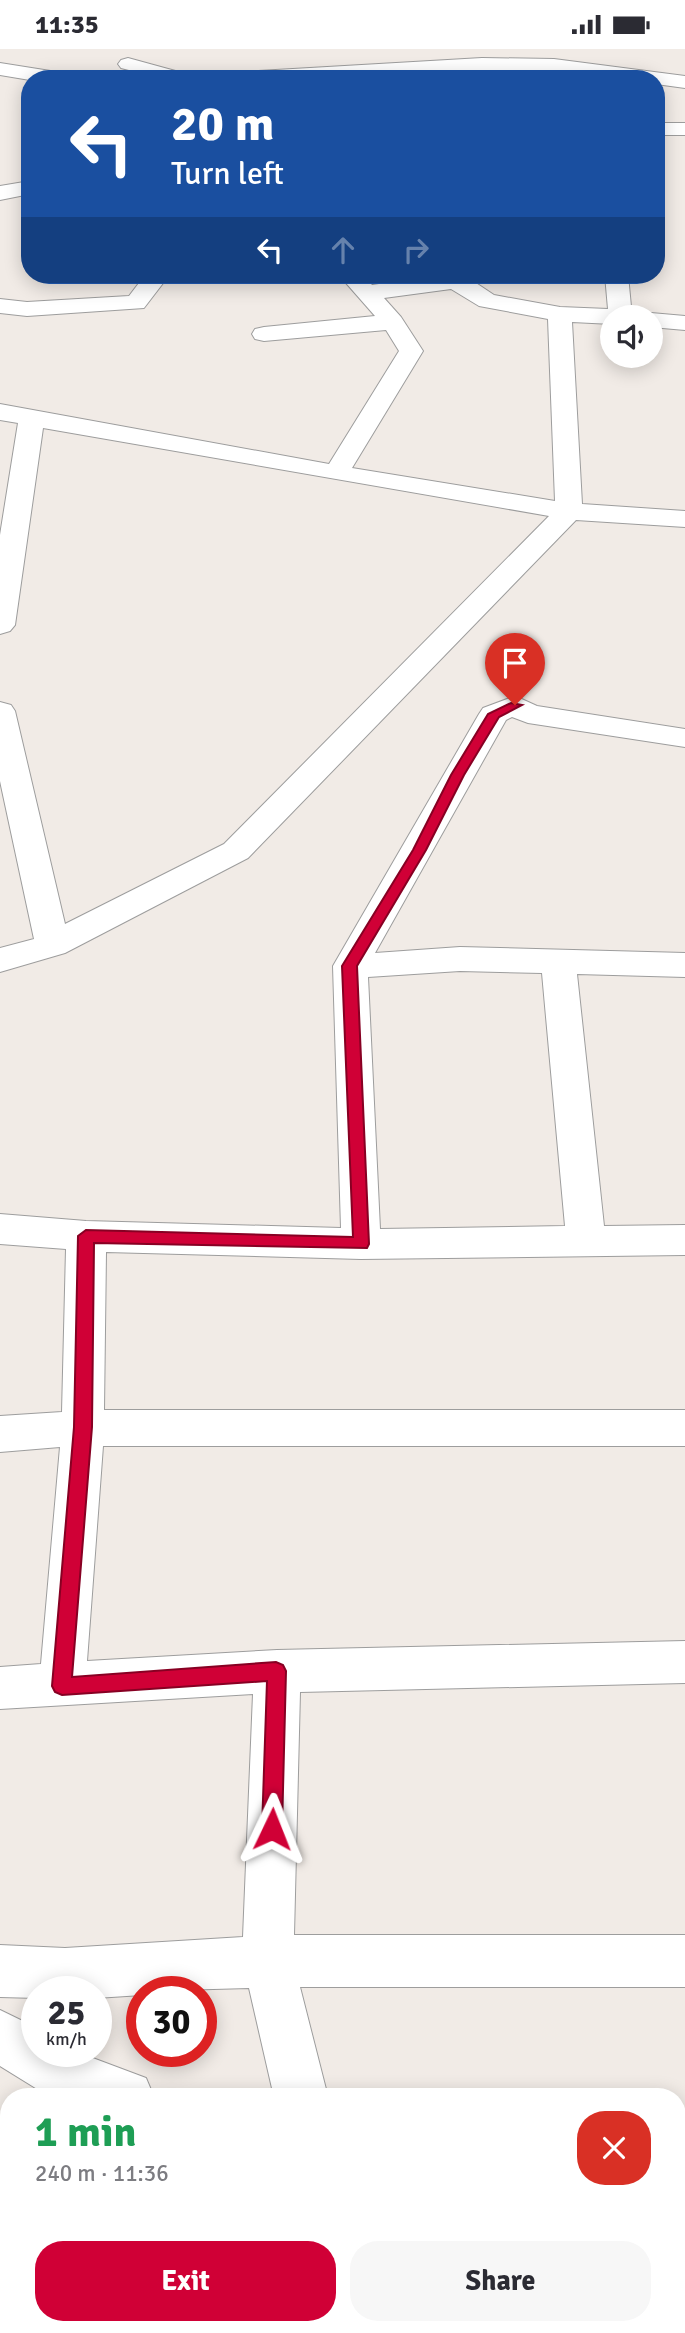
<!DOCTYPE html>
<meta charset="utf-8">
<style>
:root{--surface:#fff;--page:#f7f7f7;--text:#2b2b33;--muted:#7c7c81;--accent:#d00036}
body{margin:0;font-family:Signika,sans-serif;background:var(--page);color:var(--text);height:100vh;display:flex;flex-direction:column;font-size:26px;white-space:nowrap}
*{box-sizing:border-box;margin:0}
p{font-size:23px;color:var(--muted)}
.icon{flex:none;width:38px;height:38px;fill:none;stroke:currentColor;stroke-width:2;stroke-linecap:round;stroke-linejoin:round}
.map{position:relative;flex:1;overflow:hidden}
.side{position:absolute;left:0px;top:2039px;width:686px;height:247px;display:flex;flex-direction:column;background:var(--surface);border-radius:28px 28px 0 0;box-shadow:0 4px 18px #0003}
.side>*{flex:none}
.hud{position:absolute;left:21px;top:21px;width:644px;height:214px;border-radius:28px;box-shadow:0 4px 18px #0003;background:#1a4fa0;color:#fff;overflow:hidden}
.controls{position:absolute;left:600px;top:256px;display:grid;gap:14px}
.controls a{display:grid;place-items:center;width:63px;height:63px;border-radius:50%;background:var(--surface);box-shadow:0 4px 18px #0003;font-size:35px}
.speed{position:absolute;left:21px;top:1927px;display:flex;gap:14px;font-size:35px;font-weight:700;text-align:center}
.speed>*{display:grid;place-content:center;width:91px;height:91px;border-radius:50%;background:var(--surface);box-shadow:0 4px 18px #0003;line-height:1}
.speed small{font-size:18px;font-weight:400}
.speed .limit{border:10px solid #d22;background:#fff;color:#111}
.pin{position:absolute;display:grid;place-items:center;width:60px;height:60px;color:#fff;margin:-72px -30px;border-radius:50% 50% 50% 0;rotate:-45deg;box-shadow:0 0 7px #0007}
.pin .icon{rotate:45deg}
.me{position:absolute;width:77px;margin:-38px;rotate:2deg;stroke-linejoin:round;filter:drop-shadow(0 0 5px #0008)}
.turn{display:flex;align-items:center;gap:24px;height:147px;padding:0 35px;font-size:32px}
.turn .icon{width:91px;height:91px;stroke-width:2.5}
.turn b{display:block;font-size:49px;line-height:60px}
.lanes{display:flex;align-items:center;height:66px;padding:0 35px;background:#0003;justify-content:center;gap:35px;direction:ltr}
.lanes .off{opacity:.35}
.round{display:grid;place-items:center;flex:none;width:74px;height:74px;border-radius:28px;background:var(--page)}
.summary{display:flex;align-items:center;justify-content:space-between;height:119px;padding:0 35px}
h1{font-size:42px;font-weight:700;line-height:52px;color:#1e9e55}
.action{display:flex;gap:14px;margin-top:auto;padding:14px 35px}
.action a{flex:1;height:80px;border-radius:28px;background:var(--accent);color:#fff;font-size:28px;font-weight:700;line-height:80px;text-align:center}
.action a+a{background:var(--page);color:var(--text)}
.status{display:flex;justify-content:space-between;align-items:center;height:49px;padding:0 35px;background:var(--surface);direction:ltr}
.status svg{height:19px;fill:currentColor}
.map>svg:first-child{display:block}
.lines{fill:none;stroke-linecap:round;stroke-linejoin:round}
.minor-casing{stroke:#9d9d9d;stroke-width:2}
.minor{fill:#fff;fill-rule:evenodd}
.route{fill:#d00036;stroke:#870023;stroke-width:2}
</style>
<div class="status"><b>11:35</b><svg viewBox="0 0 49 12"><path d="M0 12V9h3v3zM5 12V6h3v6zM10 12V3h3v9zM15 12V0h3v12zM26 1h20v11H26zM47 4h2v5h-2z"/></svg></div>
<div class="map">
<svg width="685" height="2284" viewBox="0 0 685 2284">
<rect width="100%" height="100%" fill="#f1ebe6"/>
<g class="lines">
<defs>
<g id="minor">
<path d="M128,9L190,26L482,9L554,10L685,27V39L656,35V30C598,30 540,20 481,21C403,23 326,30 247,30C200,30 167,32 121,19L118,15L121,11Z"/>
<polygon points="0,14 63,24 73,30 30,31 0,26"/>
<rect x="656" y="74" width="29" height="12"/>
<polygon points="30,132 30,145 0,151 0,137"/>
<polygon points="145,226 164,226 167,229 144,259 27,267 0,264 0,250 27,253 129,247"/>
<path d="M339,226H363L372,236L442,226H464L494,246L560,258L608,260L605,226H628L632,268H612V275L572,273L582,455L685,462V478L576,471L248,809L65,904L0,923V899L34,890L0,732V653L11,656L15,662L65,875L224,795L549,467L43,379L15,576L10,582L0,585V486L18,374L0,371V355L329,415L399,302L386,281L264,292L255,290L252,285L255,280L264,278L375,267ZM451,240L479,257L548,270L555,452L352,419L423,302L401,268L384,249Z"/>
<polygon points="651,264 685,267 685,281 651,278 651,268 641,268"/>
<path d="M515,647L537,657L685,680V698L528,674L512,668L506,671L375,904L460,898L685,904V928L577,925L604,1177L685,1176V1206L361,1210L106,1203L104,1361H685V1397H103L87,1612L277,1601L685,1592V1634L300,1643L294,1886H685V1938H300L328,2048H274L249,1939L142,1942V1946L96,1949V1942H37V1949L0,1948V1896L65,1899L243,1888L253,1645L0,1660V1618L41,1615L60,1398L0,1403V1367L62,1363L66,1200L0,1195V1165L86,1172L341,1179L333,917L479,665L483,659ZM460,922L542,924L565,1177L380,1180L368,928Z"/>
<polygon points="0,1961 37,1979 37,2002 74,2002 146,2029 154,2048 50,2048 0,2017"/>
<polygon points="677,2184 685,2186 685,2242 677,2240"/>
<rect x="230" y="2277" width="58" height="7"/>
</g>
</defs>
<use href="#minor" class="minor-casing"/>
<use href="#minor" class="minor"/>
</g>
<polygon class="route" points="511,654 522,656 499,668 464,726 426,801 357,917 369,1195 367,1199 94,1194 92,1378 72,1628 276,1613 283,1616 286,1622 282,1780 279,1787 272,1790 265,1787 262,1780 267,1632 62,1646 55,1643 52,1637 74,1378 78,1187 86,1181 353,1188 342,917 413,801 451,726 488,665"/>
</svg>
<div class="controls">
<a><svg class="icon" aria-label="sound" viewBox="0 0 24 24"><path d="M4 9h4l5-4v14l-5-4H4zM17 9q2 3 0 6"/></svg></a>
</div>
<div class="speed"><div>25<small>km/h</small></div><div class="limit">30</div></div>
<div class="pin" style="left:515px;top:656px;background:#d93025"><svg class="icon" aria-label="arrive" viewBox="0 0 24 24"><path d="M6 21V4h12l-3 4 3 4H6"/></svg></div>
<svg class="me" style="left:272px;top:1780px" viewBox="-20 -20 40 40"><path d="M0-17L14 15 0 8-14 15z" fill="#d00036" stroke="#fff" stroke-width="4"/></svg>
<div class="hud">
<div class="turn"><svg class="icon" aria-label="left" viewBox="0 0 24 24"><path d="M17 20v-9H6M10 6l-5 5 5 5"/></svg><div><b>20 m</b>Turn left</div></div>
<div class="lanes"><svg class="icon" aria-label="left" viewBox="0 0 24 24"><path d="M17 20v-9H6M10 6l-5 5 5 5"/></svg><svg class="icon off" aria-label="ahead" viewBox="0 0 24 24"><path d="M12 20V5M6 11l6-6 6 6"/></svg><svg class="icon off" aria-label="right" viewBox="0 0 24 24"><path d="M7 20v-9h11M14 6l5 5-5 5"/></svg></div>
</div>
<section class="side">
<div class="summary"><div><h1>1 min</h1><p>240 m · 11:36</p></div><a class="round" style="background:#d93025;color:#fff"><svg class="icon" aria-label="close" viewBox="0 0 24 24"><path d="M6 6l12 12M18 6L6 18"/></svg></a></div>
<div class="action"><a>Exit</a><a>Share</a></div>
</section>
</div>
